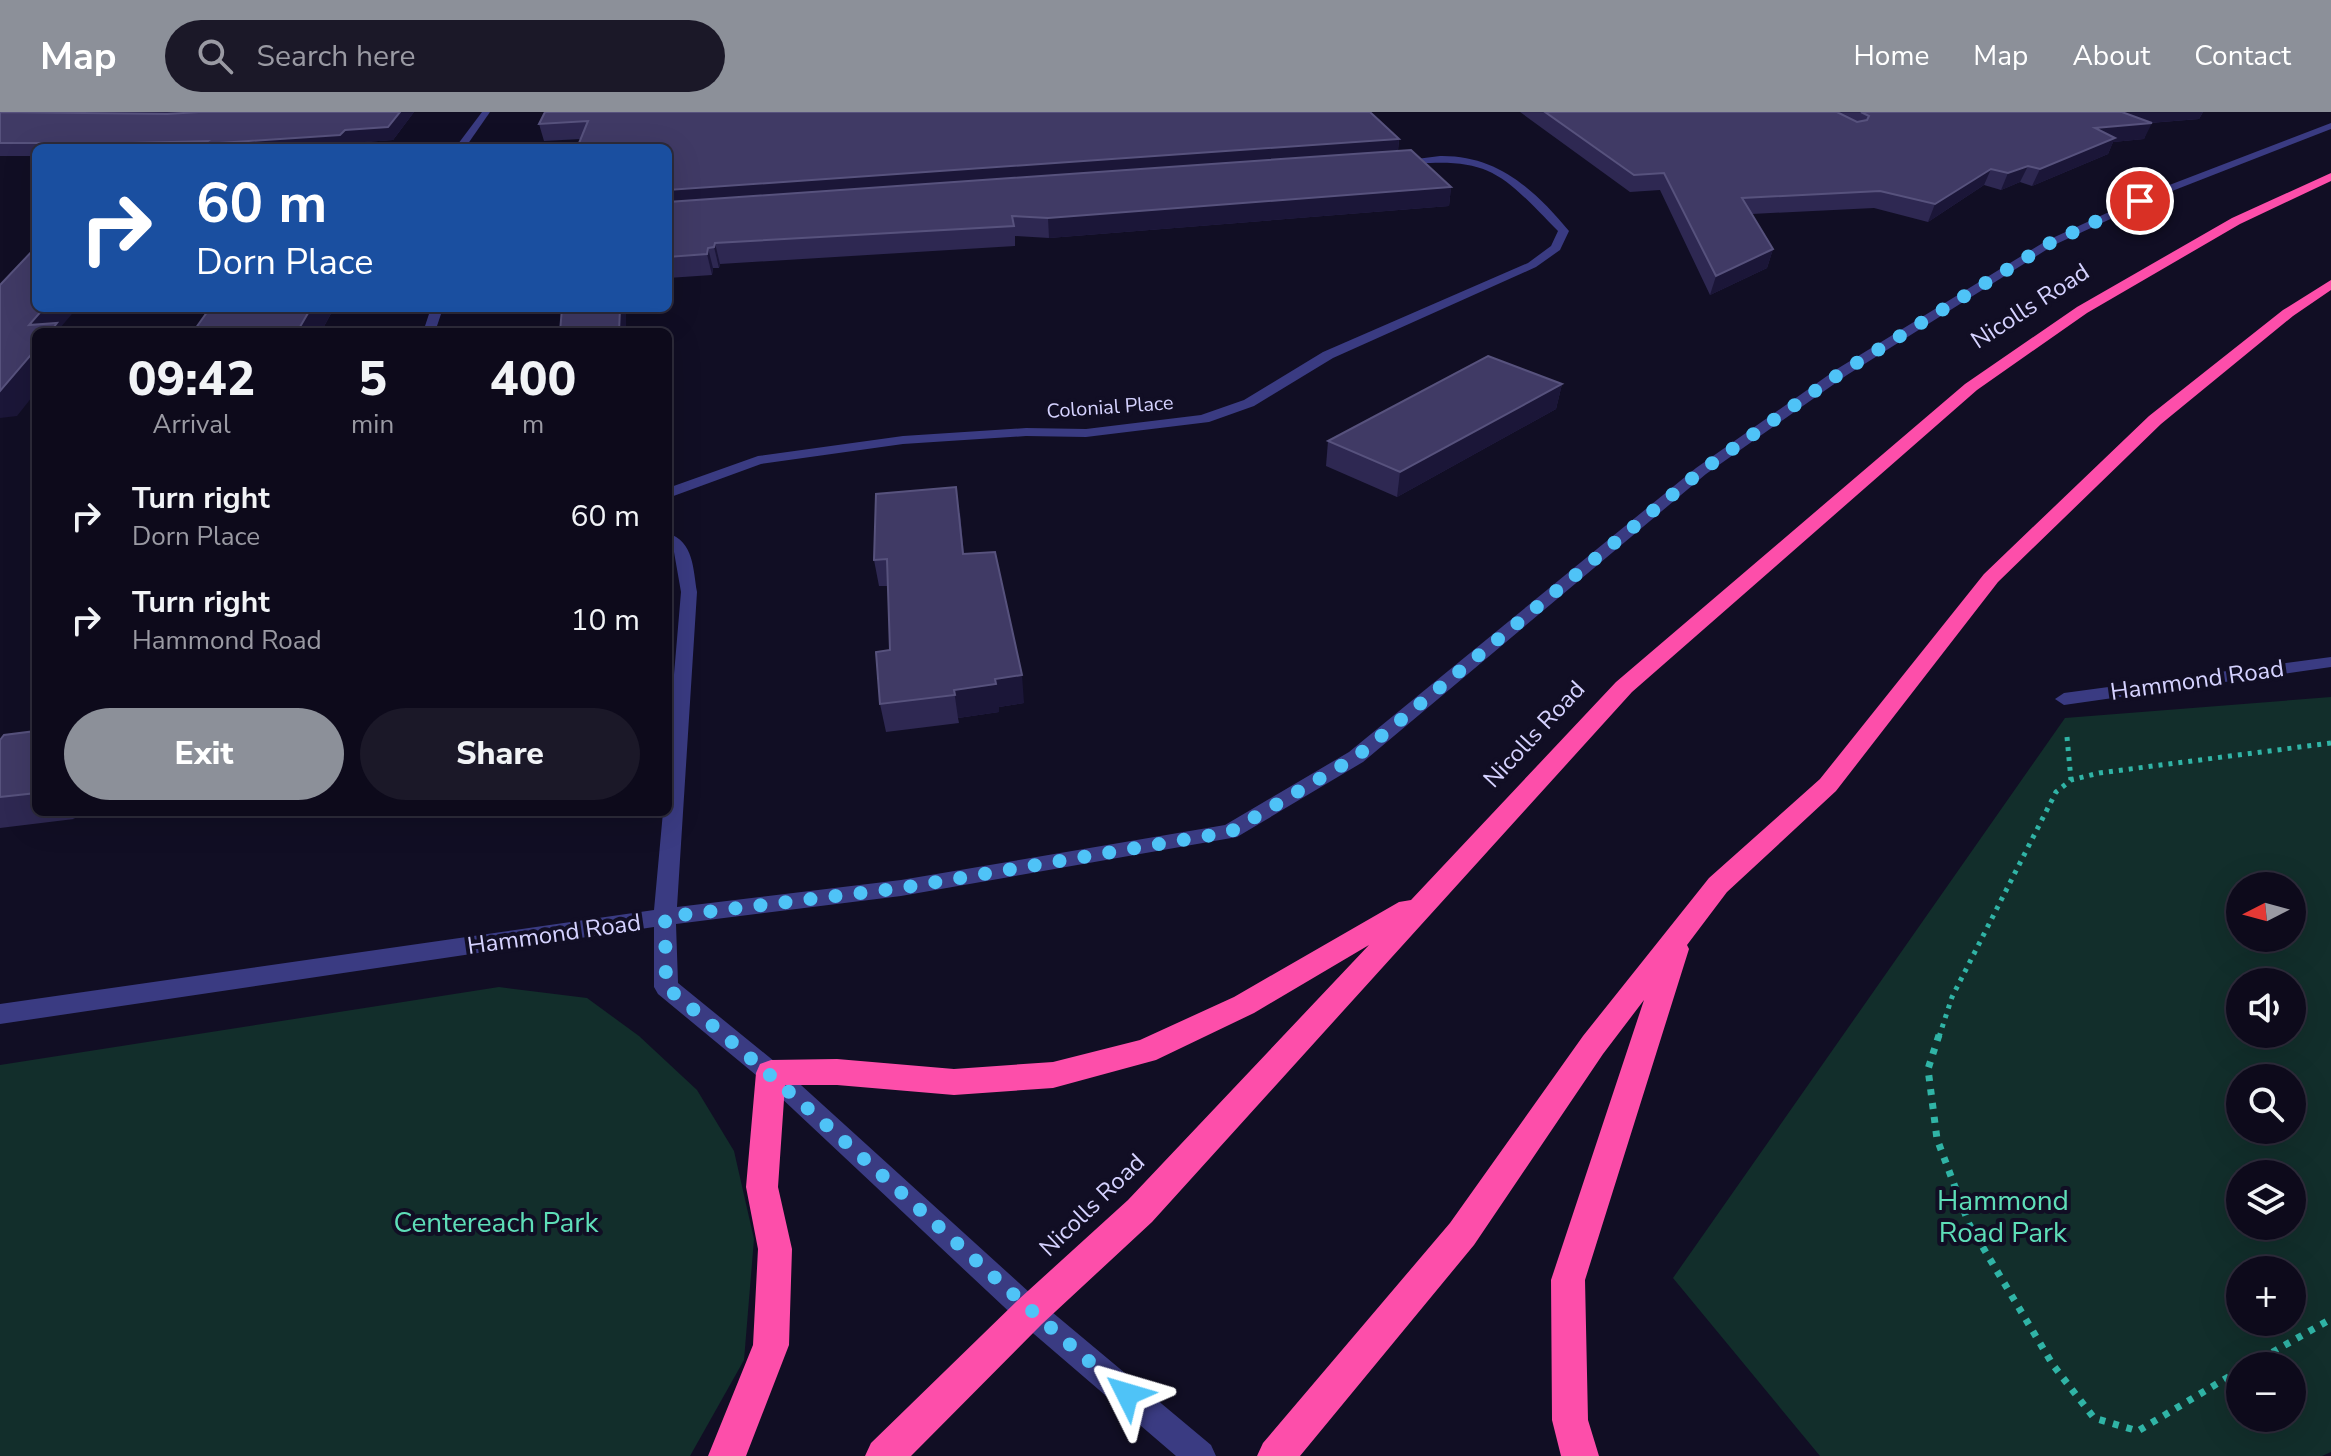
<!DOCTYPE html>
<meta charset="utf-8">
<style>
:root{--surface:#0d0a1b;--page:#1b1828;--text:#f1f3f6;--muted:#9a9aa3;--line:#2d2b3a;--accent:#8c9099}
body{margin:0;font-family:"Nunito Sans",sans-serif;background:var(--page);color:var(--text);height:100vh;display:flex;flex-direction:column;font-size:30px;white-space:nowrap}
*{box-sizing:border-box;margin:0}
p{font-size:26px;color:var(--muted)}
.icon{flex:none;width:44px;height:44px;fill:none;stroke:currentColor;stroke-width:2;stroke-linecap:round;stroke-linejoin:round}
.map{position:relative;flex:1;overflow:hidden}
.side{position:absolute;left:32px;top:216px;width:640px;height:488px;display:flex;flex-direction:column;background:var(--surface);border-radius:12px;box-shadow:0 8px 32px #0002,0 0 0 2px var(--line)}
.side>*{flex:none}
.top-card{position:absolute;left:32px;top:32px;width:640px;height:168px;border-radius:12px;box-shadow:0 8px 32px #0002,0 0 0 2px var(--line);background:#1a4fa0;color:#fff;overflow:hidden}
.needle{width:52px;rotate:264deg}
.fabs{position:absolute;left:2226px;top:760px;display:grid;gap:16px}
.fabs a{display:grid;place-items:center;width:80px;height:80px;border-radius:50%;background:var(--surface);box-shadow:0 8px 32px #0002,0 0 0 2px var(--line);font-size:40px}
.pin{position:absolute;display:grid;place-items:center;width:68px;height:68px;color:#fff;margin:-34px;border:4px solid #fff;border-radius:50%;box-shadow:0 2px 8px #0007}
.me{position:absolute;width:88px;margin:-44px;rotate:310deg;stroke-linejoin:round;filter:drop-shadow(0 0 6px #0008)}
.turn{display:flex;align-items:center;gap:28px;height:168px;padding:0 32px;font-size:36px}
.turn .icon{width:104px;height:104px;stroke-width:2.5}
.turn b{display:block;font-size:56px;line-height:68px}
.eta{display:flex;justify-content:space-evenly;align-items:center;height:136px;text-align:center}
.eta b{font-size:48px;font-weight:800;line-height:56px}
.button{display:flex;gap:16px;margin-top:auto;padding:16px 32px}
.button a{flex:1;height:92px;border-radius:48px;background:var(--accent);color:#fff;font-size:32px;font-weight:800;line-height:92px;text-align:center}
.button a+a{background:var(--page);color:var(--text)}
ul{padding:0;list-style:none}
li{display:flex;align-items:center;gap:24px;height:104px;padding:0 32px}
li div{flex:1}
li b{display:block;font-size:30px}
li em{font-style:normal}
header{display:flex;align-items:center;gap:48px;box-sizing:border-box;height:112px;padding:0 40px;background:var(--accent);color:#fff}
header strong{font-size:38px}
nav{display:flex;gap:44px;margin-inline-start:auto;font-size:28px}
.search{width:560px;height:72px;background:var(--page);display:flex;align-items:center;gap:20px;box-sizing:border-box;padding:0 28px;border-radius:44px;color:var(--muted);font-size:30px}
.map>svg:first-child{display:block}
.green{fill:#122e2b;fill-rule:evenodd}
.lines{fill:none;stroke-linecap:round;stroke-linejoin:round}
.path-far1{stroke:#30b4a6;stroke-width:5;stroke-dasharray:4 6;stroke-linecap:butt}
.path{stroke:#30b4a6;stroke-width:7;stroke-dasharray:6 8;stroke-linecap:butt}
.street{fill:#3a3b82;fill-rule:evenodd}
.highway{fill:#fd4eaa;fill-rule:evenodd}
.wall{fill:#2e2852}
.shaded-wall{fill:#1b1638}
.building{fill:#403a65;stroke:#57527d;stroke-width:2}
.route{stroke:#4fc3f7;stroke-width:14;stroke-dasharray:0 25.2}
.labels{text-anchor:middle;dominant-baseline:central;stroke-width:8;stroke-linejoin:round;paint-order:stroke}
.far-street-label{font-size:20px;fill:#d5d2ff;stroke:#110e24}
.street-label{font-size:24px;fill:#d5d2ff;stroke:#110e24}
.near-park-label{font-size:28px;fill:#5edeb8;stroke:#110e24}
</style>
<header>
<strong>Map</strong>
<div class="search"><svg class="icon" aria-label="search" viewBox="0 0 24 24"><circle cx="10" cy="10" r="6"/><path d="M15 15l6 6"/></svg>Search here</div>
<nav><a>Home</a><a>Map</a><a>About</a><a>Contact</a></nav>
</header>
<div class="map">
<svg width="2331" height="1344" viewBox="0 0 2331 1344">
<rect width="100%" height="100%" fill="#110e24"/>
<g class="green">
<path d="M2331,585V1340L2322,1344H1820L1673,1166L2065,606ZM2240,774H2292V826H2240ZM2240,870H2292V922H2240ZM2240,966H2292V1018H2240ZM2240,1062H2292V1114H2240ZM2240,1158H2292V1210H2240ZM2240,1254H2292V1306H2240Z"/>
<polygon points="499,875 587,886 639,924 697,978 734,1039 754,1127 744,1248 690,1344 0,1344 0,953"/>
</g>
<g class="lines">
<g class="path-far1">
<polyline points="2067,625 2071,668"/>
<polyline points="1939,925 1952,885 2056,680 2071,668 2099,661 2331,631"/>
</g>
<g class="path">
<polyline points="1939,923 1928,957 1937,1027 1969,1112 2053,1253 2094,1306 2138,1319 2240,1258"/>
<polyline points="2248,1254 2331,1207"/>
</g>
<g class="street">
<polygon points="482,0 490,0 465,36 455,36"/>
<path d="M2331,11V17L2167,81L2054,133L1847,263L1706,362L1363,650L1237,725L901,784L676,812L678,871L780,954L1040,1190L1211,1333L1216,1344H1176L1020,1210L762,968L658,882L654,875V815L0,912V892L654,798L663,700H668V633L681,480L674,440L668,435V421C694,430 693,457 697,480L677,795L901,768L1225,713L1349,640L1696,356L1837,257L2046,129L2159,77Z"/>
<path d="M1440,44C1497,43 1534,77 1569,119L1560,138L1536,155L1333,246L1254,294L1209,310L1086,325L1026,324L903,332L761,352L668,386V376L758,344L903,324L1026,316L1086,317L1201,303L1244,288L1323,240L1528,151L1551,134L1558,119C1497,56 1488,45 1398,53L1393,50Z"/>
<polygon points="431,196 443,196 435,220 423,220"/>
<polygon points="2331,545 2331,555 2064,593 2055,587 2064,581"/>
</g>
<g class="highway">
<polygon points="2331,61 2331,69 2240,112 2087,201 1977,278 1632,580 1152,1110 1042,1212 911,1344 865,1344 871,1331 1018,1188 1128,1088 1369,833 1254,901 1156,948 1053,976 954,983 837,973 785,973 778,1075 792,1137 789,1233 746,1344 708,1344 753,1233 758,1137 746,1075 756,961 760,952 771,948 837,947 954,957 1053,950 1140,928 1234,885 1399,790 1411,788 1616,570 1965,272 2077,195 2232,106"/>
<polygon points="2331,168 2331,178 2293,204 2161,312 1998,470 1836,679 1727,780 1687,833 1689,837 1585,1168 1588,1308 1599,1344 1561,1344 1552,1308 1551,1168 1644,888 1603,942 1474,1133 1300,1344 1257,1344 1263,1331 1450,1111 1583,924 1709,766 1820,667 1984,462 2149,304 2283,198"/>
</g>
</g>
<g class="wall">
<polygon points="0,0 414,0 393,28 350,31 346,36 36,36 36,44 0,44"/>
<polygon points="545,0 1399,27 1398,39 1451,75 1449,94 1049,126 1015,124 1015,134 720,152 719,156 713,156 712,163 668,166 668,36 581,27 544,29 539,12"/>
<polygon points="1520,0 2203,0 2199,7 2150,11 2144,27 2113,30 2108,42 2032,74 2020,70 2001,78 1984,73 1928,110 1874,96 1752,102 1773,137 1767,156 1710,183 1660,78 1630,80"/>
<polygon points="210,196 334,196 321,220 193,220"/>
<polygon points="1562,272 1556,297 1397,385 1326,354 1328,329"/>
<polygon points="960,401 964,442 1024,591 999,595 999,600 958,606 959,611 886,620 880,592 890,538 888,474 879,474 874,448"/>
<polygon points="36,619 36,700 78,700 74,707 0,716 0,628"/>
</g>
<g class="shaded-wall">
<polygon points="400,0 414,0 393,28 350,31 346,36 206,36 204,32"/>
<polygon points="2116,0 2203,0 2199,7 2110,14"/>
<polygon points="2152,11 2144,27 2113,30 2108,42 2032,74 2040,57 2095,16"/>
<polygon points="1399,27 1397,45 668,98 668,78"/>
<polygon points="2028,54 2020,70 2001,78 2008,61"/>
<polygon points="1991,57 1984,73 1928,110 1935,92"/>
<polygon points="1451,75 1449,94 1049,126 1048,106"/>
<polygon points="715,131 720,152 719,156 714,135"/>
<polygon points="708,136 713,156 712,163 707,142"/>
<polygon points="1773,137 1767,156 1710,183 1716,164"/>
<polygon points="44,196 77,196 60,216 63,220 36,220 29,213"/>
<polygon points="311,196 334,196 321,220 297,220"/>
<polygon points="620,196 626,196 626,220 619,220"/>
<polygon points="36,237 36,280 17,304 0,306 0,279"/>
<polygon points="1562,272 1556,297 1397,385 1400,360"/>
<polygon points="1022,563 1024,591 999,595 999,600 958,606 954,578 995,567"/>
<polygon points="68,700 78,700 74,707"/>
</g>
<g class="building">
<polygon points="0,0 167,2 199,0 400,0 388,15 345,18 340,23 204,32 208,29 91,32 94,31 0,31"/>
<polygon points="545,0 1370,0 1399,27 668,78 668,36 577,36 588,9 539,12"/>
<polygon points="1545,0 1837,0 1857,10 1867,8 1869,4 1861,0 2122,0 2152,11 2095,16 2115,26 2040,57 2028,54 2008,61 1991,57 1935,92 1880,79 1742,86 1773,137 1716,164 1664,61 1634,63"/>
<polygon points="1411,38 1451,75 1048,106 1012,104 1014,114 715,131 714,135 708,136 707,142 668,145 668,90"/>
<polygon points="36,135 36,196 44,196 29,213 57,211 50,220 36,220 36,237 0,279 0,173"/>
<polygon points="210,196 311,196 297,220 224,220 226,217 193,220"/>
<polygon points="562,196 620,196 619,220 560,220"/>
<polygon points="1488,244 1562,272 1400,360 1328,329"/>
<polygon points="956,375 963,442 995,440 1022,563 995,567 996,572 954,578 955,583 880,592 876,540 890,538 887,447 874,448 876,382"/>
<polygon points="36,619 36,681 0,685 0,628 4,623"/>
</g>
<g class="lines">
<path class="route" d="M1127,1282C971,1149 825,1005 666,875L665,805L901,776L1230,720L1356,645L1701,359L1842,260L2050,131L2140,89"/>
</g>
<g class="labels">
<g class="far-street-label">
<text transform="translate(1110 295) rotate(-4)">Colonial Place</text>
</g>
<g class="street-label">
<text transform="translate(2030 194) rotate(-33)">Nicolls Road</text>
<text transform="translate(2197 568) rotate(-8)">Hammond Road</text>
<text transform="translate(1534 622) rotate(-47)">Nicolls Road</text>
<text transform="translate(554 822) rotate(-8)">Hammond Road</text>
<text transform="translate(1092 1093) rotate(-44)">Nicolls Road</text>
</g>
<g class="near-park-label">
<text x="2003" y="1089">Hammond<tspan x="2003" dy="32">Road Park</tspan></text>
<text x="496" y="1111">Centereach Park</text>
</g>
</g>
</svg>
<div class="fabs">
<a><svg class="needle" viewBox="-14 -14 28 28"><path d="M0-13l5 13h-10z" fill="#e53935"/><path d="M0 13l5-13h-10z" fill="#9a9aa3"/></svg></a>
<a><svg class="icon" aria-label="sound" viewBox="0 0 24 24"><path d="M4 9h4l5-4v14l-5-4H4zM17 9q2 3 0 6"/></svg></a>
<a><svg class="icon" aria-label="search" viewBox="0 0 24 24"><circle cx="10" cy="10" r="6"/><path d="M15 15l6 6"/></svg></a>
<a><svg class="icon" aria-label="layers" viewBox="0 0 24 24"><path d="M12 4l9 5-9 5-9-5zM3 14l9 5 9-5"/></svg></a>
<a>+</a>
<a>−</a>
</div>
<div class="pin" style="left:2140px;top:89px;background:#d93025"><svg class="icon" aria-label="arrive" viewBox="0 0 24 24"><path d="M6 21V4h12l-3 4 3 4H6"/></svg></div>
<svg class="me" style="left:1127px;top:1282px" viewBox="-20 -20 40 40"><path d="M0-17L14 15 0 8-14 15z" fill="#4fc3f7" stroke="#fff" stroke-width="4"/></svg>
<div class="top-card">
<div class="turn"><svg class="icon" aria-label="right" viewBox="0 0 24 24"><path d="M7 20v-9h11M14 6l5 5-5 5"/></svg><div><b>60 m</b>Dorn Place</div></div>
</div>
<section class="side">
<div class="eta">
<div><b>09:42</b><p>Arrival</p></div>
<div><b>5</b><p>min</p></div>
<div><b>400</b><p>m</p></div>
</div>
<ul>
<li><svg class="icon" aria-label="right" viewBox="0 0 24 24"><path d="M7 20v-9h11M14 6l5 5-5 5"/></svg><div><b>Turn right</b><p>Dorn Place</p></div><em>60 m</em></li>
<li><svg class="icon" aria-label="right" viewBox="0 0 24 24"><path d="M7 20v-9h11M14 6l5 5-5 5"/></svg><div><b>Turn right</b><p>Hammond Road</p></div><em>10 m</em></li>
</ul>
<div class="button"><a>Exit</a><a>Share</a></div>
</section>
</div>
